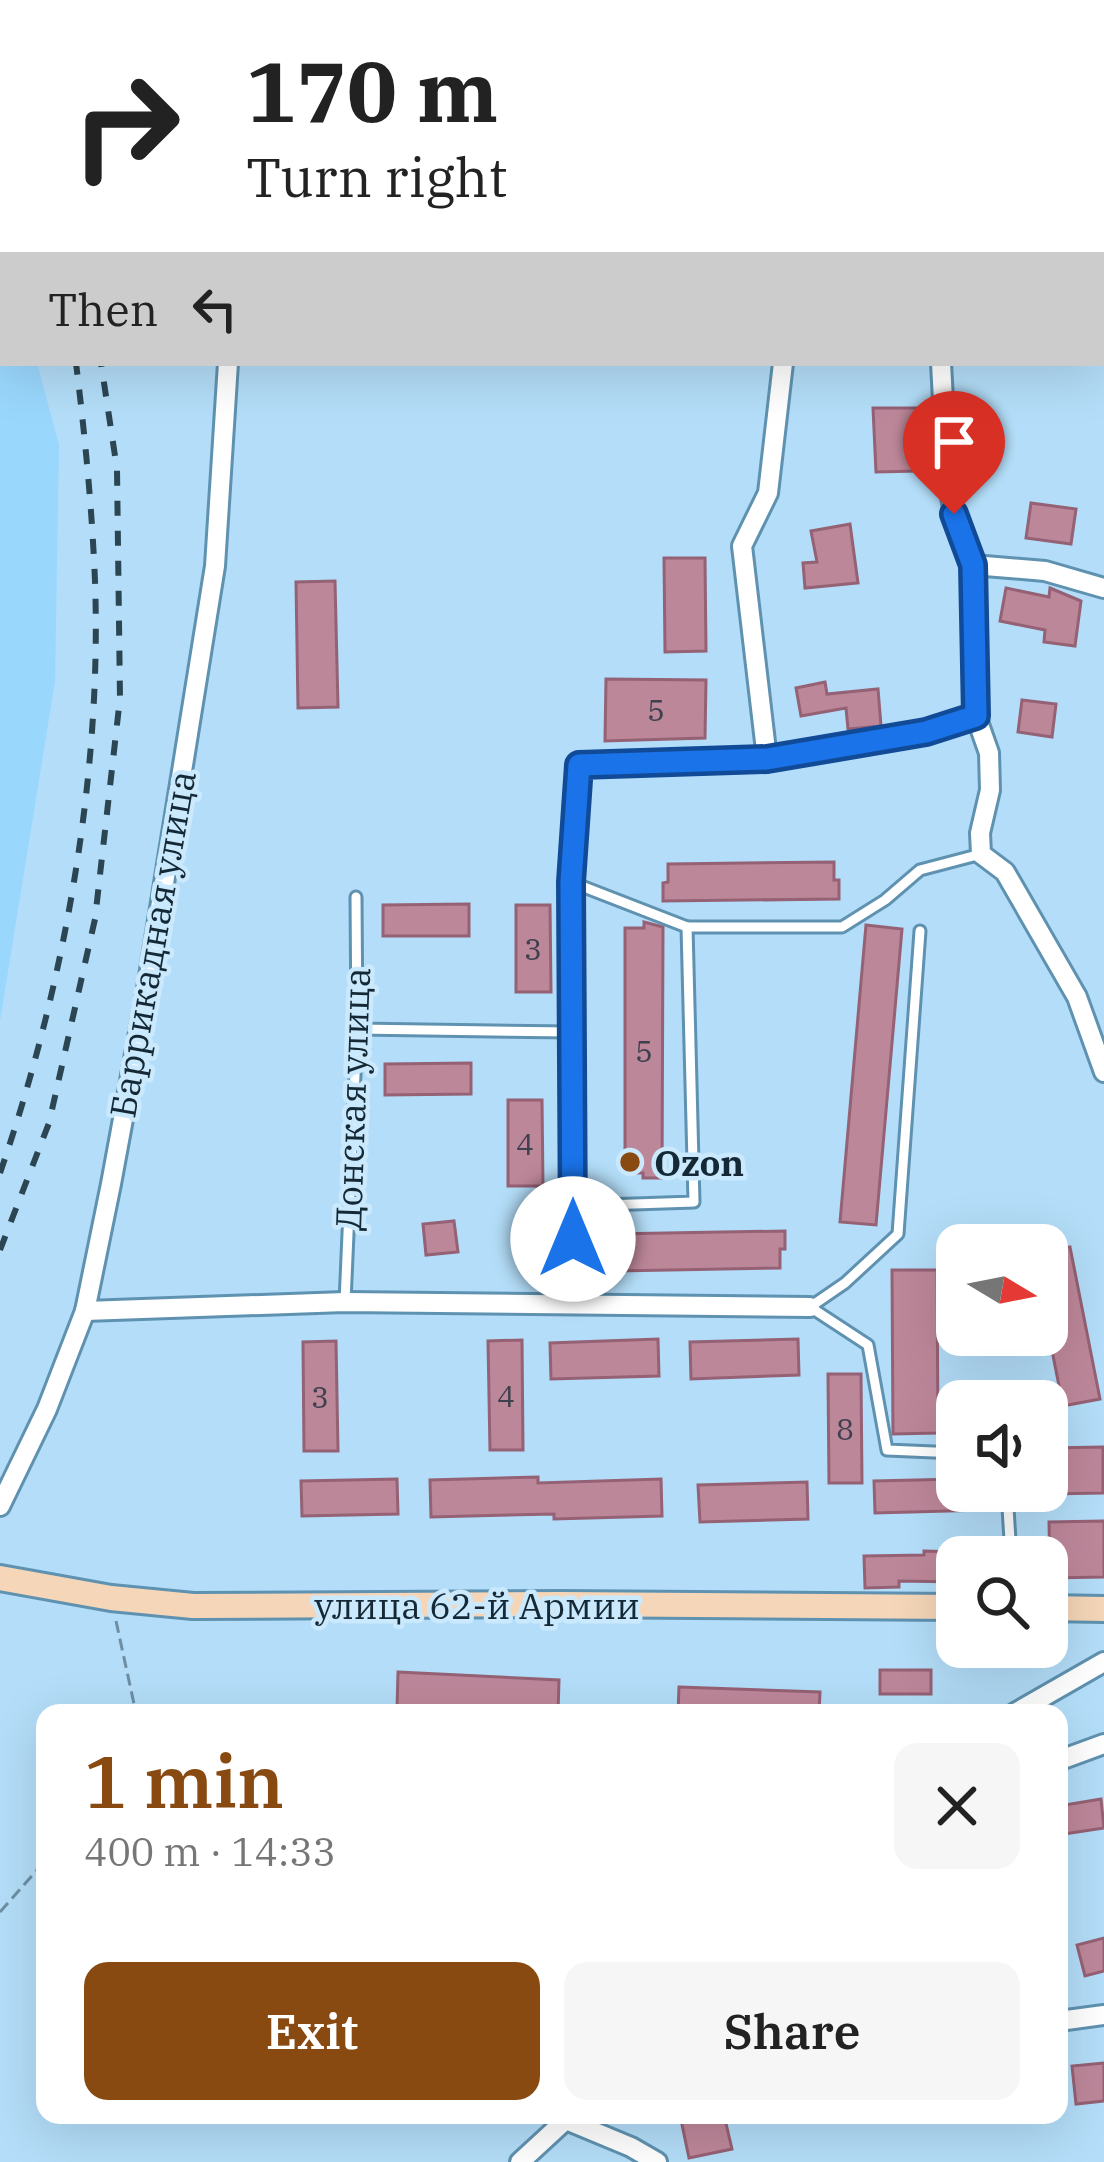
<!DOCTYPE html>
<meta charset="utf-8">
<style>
:root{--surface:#fff;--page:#f6f6f6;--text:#222;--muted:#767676;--accent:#894a11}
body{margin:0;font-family:"IBM Plex Serif",serif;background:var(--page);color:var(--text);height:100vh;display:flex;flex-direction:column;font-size:45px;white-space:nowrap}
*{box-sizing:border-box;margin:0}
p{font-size:39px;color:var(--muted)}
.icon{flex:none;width:66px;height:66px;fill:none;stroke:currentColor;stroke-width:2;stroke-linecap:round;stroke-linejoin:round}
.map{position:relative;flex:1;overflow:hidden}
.details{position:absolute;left:36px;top:1704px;width:1032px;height:420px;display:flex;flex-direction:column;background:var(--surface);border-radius:24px;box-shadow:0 12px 48px #0002}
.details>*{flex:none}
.hud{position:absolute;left:0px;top:0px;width:1104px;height:366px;box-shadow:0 12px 48px #0002;background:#fff;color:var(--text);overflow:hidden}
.needle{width:78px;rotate:100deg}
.controls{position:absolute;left:936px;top:1224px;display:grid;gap:24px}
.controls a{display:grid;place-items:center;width:132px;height:132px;border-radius:24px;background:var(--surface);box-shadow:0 12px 48px #0002;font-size:60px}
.pin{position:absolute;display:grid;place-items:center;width:102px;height:102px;color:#fff;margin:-123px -51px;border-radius:50% 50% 50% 0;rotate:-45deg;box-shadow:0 0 12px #0007}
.pin .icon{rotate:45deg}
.me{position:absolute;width:132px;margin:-66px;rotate:0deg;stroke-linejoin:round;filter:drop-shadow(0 0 9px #0008)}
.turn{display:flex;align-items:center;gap:42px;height:252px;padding:0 48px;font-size:54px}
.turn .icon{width:156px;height:156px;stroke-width:2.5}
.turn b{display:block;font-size:84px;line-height:102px}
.then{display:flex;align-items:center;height:114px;padding:0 48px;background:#0003;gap:24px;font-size:45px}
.round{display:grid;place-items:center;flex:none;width:126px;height:126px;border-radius:24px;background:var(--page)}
.headline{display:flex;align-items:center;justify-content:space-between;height:204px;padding:0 48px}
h1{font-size:72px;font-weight:600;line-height:90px;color:var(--accent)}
.primary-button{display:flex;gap:24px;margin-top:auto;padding:24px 48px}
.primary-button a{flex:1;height:138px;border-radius:24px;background:var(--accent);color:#fff;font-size:48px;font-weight:600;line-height:138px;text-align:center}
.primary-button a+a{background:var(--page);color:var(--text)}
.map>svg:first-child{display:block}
.built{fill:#9ad7fd}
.building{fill:#bd879a;stroke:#956174;stroke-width:3}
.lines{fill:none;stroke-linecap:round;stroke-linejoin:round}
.lane-casing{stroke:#5f92b0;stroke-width:15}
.street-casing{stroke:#5f92b0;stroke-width:24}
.secondary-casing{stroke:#5f92b0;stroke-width:30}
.path{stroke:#6d8ea3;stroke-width:3;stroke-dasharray:12 6;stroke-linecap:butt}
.lane{stroke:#fff;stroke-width:9}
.street{stroke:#fff;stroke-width:18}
.secondary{stroke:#f5d6b8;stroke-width:24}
.rail{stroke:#2c4553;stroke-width:6;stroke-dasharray:15 15;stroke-linecap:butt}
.route-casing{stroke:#114b97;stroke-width:30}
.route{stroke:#1a73e8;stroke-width:21}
.poi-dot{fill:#894a11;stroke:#cae9fd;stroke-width:4.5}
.labels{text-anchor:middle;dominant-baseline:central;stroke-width:9;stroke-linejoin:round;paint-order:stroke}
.number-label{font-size:30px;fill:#3e404e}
.street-label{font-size:36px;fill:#142935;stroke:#cae9fd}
.poi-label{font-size:36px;font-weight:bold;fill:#142935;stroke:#cae9fd;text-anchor:start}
</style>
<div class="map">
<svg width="1104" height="2162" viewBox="0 0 1104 2162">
<rect width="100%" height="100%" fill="#b3ddf8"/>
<polygon class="built" points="0,218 3,230 3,363 37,363 59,445 55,681 0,1021"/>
<g class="building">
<polygon points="873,408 918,408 918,471 876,472"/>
<polygon points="1031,503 1076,509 1071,544 1026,538"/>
<polygon points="850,524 858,583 805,588 803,563 817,562 811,531"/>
<polygon points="664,558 705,558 706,651 665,652"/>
<polygon points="335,581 338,707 298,708 296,582"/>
<polygon points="1006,588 1049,597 1050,588 1081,601 1075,646 1044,642 1045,630 1000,621"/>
<polygon points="606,679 706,680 705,738 605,741"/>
<polygon points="825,682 827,694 878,689 881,726 848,729 846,708 801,716 796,688"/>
<polygon points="1022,700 1056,704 1052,737 1018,732"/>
<polygon points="834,862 834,880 839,880 839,899 663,901 663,883 668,882 668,864"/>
<polygon points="469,904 469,936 383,936 383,905"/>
<polygon points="516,905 550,905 551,992 516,992"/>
<polygon points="644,922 663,927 662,1178 643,1178 643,1173 625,1173 625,928 644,928"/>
<polygon points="866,925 902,929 876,1225 840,1222"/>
<polygon points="471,1063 471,1094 385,1095 385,1064"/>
<polygon points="508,1100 542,1100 543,1186 508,1186"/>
<polygon points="454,1221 458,1252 426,1255 423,1224"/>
<polygon points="785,1231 785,1249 780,1249 780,1268 616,1271 616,1252 612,1252 611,1234"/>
<polygon points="1070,1247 1100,1399 1063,1406 1047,1325 1047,1251"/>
<polygon points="892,1270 937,1270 938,1433 893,1434"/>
<polygon points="658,1339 659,1376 551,1379 550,1343"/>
<polygon points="798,1339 799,1375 691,1379 690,1342"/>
<polygon points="522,1340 523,1450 490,1450 488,1341"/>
<polygon points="336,1341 338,1451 304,1451 303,1342"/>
<polygon points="828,1374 861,1374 862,1483 829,1483"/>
<polygon points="1103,1447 1103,1493 1047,1494 1047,1448"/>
<polygon points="538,1477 538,1483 661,1479 662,1516 554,1519 554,1514 431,1517 430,1480"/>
<polygon points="397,1479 398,1514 302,1516 301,1481"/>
<polygon points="957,1479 957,1491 983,1491 984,1510 875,1513 874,1481"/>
<polygon points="807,1482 808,1519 700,1522 698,1485"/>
<polygon points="1104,1521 1104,1577 1050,1578 1049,1522"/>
<polygon points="924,1551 957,1552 957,1582 899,1581 899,1587 865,1588 864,1556 924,1555"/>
<rect x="880" y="1670" width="51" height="24"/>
<polygon points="398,1672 559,1680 558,1713 397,1710"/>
<polygon points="679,1687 820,1692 819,1713 678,1713"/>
<polygon points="1101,1799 1104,1828 1064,1834 1059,1806"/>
<polygon points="1104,1938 1104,1971 1085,1976 1077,1945"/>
<polygon points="1104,2063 1104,2101 1076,2104 1072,2066"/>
<polygon points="680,2115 724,2115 732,2149 689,2158"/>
</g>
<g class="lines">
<defs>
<g id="lane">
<polyline points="571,882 687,927"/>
<polyline points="920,931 898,1234 845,1283 810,1307 868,1345 887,1450 957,1453"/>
<polyline points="357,1029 570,1032"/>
<polyline points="575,1206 694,1202 687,927 842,927 885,900 920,870 981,854"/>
<polyline points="345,1302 357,1029 356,897"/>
<polyline points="1007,1491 1011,1557"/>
</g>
<g id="street">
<polyline points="216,0 216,3"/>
<polyline points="761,0 762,3"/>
<polyline points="945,3 945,0"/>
<polyline points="1101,100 1104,100"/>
<polyline points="1101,296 1104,296"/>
<polyline points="941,363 947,475 954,514 973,565 976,716 989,753 990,790 980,833 981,854 1005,872 1077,997 1104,1072"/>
<polyline points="973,565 1045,571 1104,588"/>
<polyline points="767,759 742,546 768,493 783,363"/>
<polyline points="571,1303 574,1206 571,882 579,765 767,759 926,732 976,716"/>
<polyline points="85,1311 345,1302 810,1307"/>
<polyline points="0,1506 47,1409 85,1311 111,1184 147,989 215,566 228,363"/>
<polyline points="1015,1713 1104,1662"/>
<polyline points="1063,1759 1104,1744"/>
<polyline points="1059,2021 1104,2015"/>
<polyline points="566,2120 631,2147 657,2162"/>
<polyline points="520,2162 571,2115"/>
</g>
<g id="secondary">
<polyline points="0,1578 111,1598 193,1606 561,1604 957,1607"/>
<polyline points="1047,1608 1104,1609"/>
</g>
</defs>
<use href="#lane" class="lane-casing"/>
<use href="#street" class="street-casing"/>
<use href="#secondary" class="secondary-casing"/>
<g class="path">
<polyline points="116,1621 136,1713"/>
<polyline points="0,1912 45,1861"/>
</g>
<use href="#lane" class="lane"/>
<use href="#street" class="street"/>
<use href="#secondary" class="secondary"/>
<g class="rail">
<polyline points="2,0 3,3"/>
<polyline points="0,40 3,49"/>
<polyline points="0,83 3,92"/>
<path d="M0,1173C64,988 102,776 95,581C92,508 85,436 76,363"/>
<polyline points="0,1250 49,1123 95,919 120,698 117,469 101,363"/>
</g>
</g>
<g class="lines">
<defs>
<polyline id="route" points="573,1239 571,882 579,765 767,759 926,732 976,716 973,565 954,514"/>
</defs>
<use href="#route" class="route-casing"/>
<use href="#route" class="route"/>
</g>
<circle class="poi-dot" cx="630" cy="1162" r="12"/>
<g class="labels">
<g class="number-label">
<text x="656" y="709">5</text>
<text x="533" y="948">3</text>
<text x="644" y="1050">5</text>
<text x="525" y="1143">4</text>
<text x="506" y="1395">4</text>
<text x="320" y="1396">3</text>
<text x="845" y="1428">8</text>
</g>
<g class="street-label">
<text transform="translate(152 944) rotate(-80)">Баррикадная улица</text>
<text transform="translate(352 1099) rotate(-88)">Донская улица</text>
<text x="477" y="1605">улица 62-й Армии</text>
</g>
<g class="poi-label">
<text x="654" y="1162">Ozon</text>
</g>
</g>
</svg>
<div class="controls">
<a><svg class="needle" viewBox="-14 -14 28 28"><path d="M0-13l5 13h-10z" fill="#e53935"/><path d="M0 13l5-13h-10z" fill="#767676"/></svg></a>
<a><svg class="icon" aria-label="sound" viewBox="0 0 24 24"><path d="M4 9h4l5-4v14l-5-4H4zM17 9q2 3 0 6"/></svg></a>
<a><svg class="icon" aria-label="search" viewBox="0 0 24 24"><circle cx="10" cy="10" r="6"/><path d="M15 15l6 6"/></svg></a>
</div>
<div class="pin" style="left:954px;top:514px;background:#d93025"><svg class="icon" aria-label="arrive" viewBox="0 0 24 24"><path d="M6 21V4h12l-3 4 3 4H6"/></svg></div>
<svg class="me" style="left:573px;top:1239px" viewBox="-20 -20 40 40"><circle r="19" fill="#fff"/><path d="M0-13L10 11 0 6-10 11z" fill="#1a73e8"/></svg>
<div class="hud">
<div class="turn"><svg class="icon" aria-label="right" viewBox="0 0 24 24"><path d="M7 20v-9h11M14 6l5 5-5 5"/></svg><div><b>170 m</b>Turn right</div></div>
<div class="then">Then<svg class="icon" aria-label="left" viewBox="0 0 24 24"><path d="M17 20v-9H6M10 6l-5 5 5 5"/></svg></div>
</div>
<section class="details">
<div class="headline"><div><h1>1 min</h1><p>400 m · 14:33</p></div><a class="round"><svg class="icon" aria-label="close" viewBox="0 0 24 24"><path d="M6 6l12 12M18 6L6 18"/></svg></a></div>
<div class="primary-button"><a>Exit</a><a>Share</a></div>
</section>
</div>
